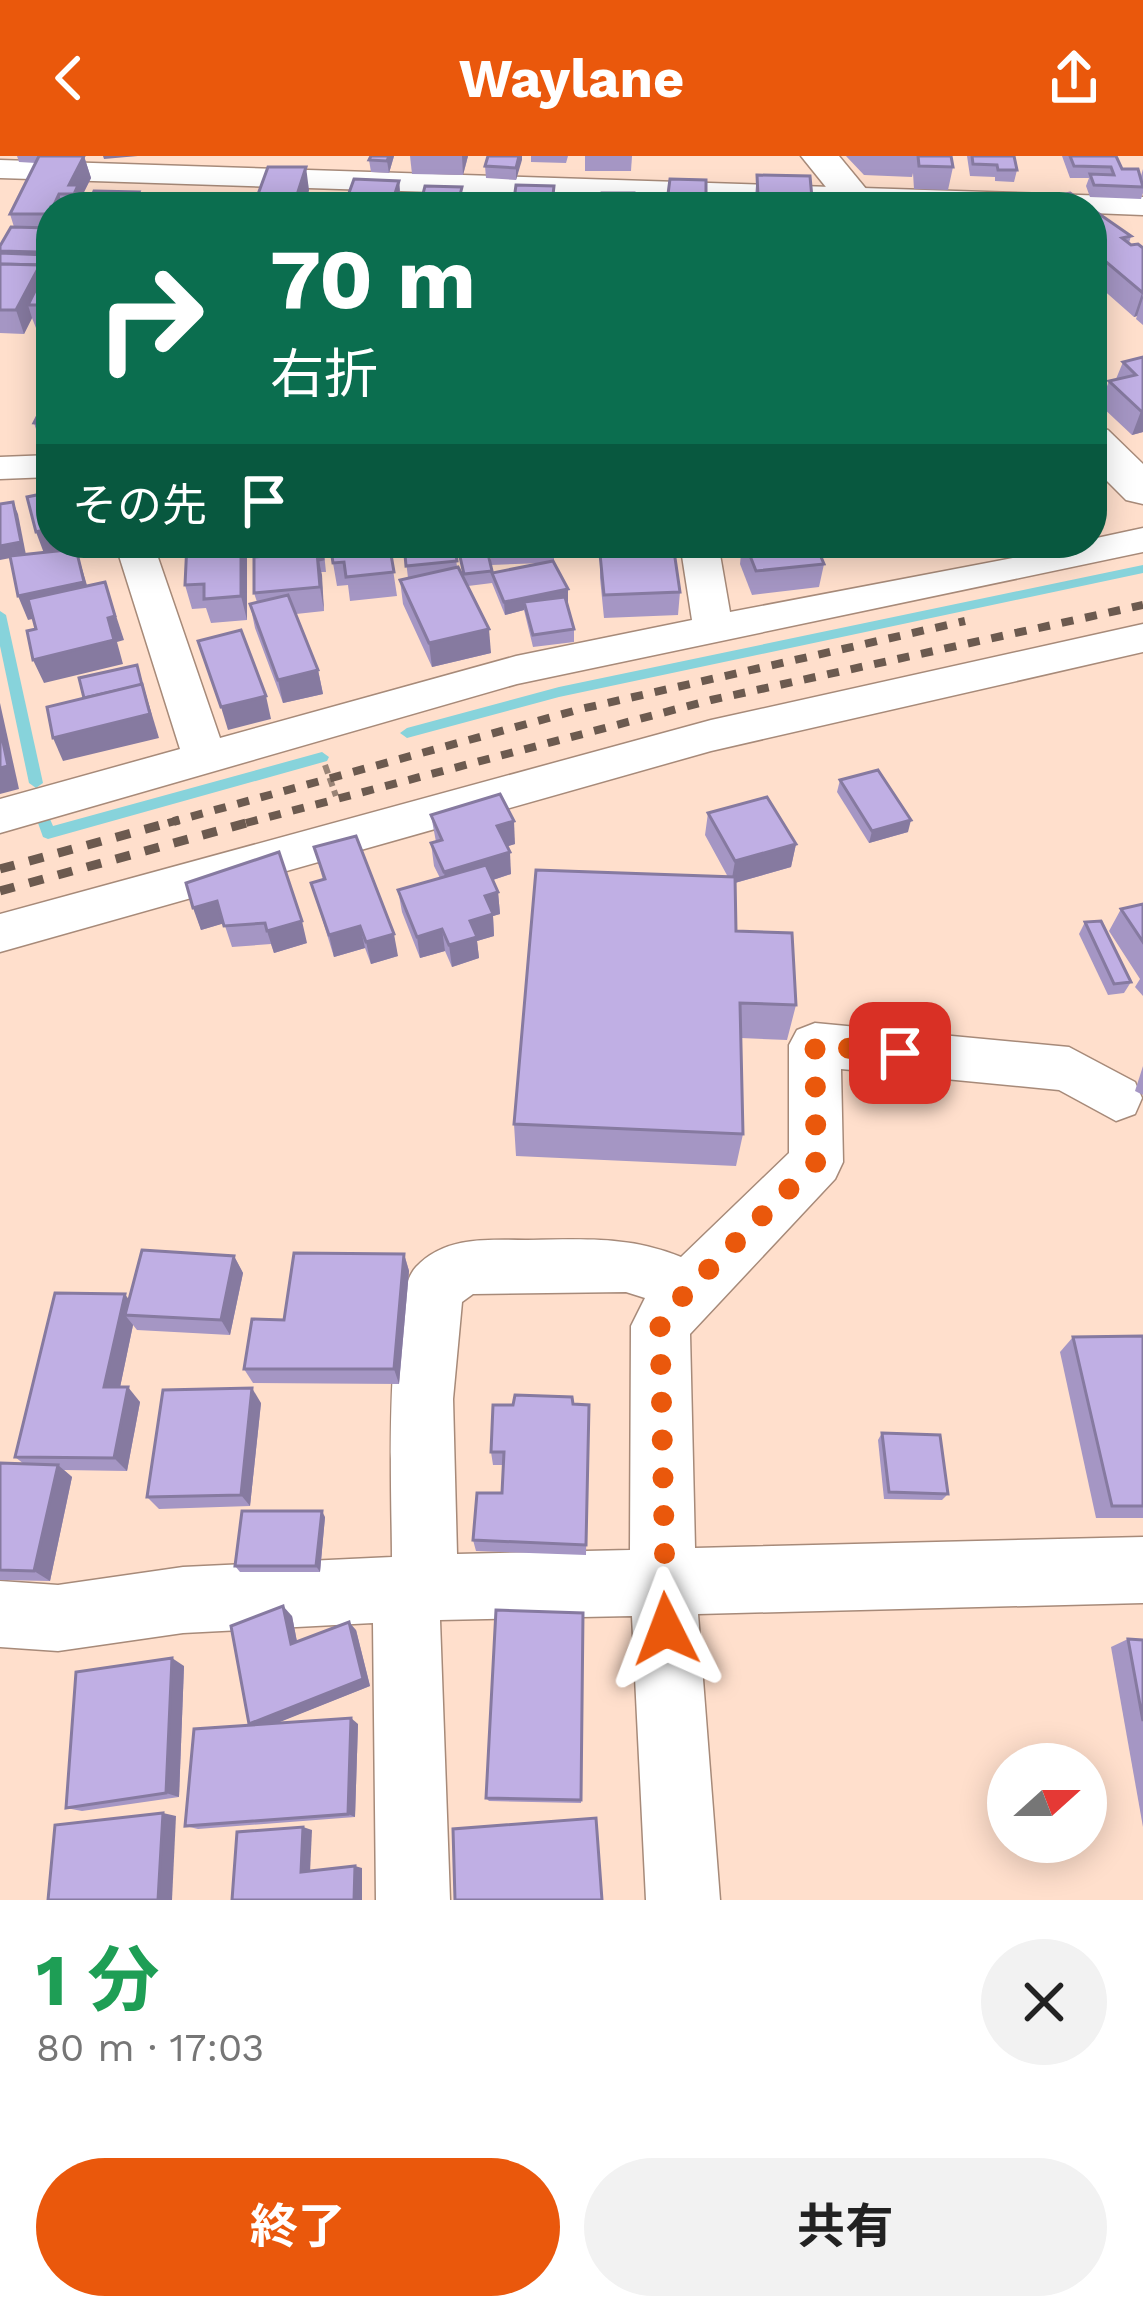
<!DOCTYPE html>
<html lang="ja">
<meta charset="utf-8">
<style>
:root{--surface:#fff;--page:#f2f2f2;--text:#222;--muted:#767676;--accent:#ea580c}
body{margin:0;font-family:"Work Sans","Noto Sans JP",sans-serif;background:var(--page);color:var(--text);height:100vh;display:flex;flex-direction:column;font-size:45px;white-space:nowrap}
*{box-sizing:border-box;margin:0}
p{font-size:39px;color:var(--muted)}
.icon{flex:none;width:66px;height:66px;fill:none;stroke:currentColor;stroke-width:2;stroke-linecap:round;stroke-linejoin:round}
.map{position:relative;height:1744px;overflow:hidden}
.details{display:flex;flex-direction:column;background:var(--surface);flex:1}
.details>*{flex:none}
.guide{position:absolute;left:36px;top:36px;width:1071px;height:366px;border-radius:48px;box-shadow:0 6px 30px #0003;background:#0b6e4f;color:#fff;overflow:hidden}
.needle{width:78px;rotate:69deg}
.buttons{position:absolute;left:987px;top:1587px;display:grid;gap:24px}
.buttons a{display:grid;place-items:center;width:120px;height:120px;border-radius:50%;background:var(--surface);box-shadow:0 6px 30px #0003;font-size:60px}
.pin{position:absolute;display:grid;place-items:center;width:102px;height:102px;color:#fff;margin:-51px;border-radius:24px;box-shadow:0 6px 18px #0006}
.me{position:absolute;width:132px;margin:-66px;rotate:357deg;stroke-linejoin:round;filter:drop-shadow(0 0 9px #0008)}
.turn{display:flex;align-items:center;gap:42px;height:252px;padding:0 36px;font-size:54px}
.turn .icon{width:156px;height:156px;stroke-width:2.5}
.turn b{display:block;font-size:84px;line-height:102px}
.then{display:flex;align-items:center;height:114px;padding:0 36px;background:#0003;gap:24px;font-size:45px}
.round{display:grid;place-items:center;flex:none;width:126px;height:126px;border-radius:63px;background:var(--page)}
.headline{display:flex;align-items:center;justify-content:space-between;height:204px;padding:0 36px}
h1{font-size:72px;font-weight:700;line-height:90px;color:#1e9e55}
.primary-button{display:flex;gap:24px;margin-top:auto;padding:24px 36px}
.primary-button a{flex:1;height:138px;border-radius:72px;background:var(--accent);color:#fff;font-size:48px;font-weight:700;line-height:138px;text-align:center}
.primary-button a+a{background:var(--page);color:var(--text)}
header{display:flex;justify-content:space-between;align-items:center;height:156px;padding:0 36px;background:var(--accent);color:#fff;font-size:54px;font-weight:700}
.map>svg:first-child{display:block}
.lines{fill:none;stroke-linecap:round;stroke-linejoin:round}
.stream{fill:#87d3db;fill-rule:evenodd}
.street-casing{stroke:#a78a79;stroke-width:3}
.secondary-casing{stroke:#a78a79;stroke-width:3}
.path{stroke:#998375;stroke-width:6;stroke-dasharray:9 4.5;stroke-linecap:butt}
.street{fill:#fff;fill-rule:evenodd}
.secondary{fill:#fff;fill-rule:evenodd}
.rail-far1{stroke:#6c5a4f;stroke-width:8;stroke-dasharray:12 12;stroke-linecap:butt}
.rail{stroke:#6c5a4f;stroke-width:9;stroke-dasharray:15 15;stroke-linecap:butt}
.wall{fill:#a596c4}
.shaded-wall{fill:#867aa0}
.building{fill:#c0afe4;stroke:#867aa0;stroke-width:3}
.route{stroke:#ea580c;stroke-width:21;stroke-dasharray:0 37.8}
</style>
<header><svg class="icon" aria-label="back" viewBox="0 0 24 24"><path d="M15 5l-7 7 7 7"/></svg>Waylane<svg class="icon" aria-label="share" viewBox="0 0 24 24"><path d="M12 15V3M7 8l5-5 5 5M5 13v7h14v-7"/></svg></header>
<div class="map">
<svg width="1143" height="1744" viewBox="0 0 1143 1744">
<rect width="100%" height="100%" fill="#ffdfcc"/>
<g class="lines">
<g class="stream">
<polygon points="1143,409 1143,417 559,541 407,582 400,577 407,572 559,531"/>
<polygon points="0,455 6,459 43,627 36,632 29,627 0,490"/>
<polygon points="322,596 329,601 327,605 48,683 43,681 38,667 45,662 50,663 53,670"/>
</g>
<defs>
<g id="street">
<polygon points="0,4 1143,41 1143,59 1092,57 1092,51 903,51 0,22"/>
<polygon points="51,299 51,321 0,323 0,301"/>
<polygon points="1143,372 1143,396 517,528 0,677 0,643 180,593 115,387 153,387 220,582 516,500 692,464 680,387 718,387 730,456 1092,387 1092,383"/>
<polygon points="1143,468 1143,496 711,595 0,796 0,758 711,564"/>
<path d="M815,867L1069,891L1135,926L1142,942L1135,958L1116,965L1059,934L841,913L843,1006L835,1023L690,1178L695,1392L1143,1381V1447L698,1458L720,1744H646L632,1460L440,1464L450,1744H376L373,1467L183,1477L58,1495L0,1491V1425L58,1429L183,1411L392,1401C392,1347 383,1147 416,1111C446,1079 489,1084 528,1084C583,1083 630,1080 681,1101L789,997V889L797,874ZM626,1136L645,1142L631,1170L630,1394L457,1398L453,1243L462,1146L473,1138Z"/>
</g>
<g id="secondary">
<polygon points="801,0 839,0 881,51 842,51"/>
<polygon points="1092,270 1108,274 1143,308 1143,348 1126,344 1092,310"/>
</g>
</defs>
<use href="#street" class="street-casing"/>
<use href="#secondary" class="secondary-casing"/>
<polyline class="path" points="325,609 336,640"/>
<use href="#street" class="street"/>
<use href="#secondary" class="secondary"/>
<g class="rail-far1">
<polyline points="168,667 581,553 965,465"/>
<polyline points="246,667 711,544 1143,449"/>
</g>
<g class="rail">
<polyline points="0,713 179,664"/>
<polyline points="0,735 257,664"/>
</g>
</g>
<g class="wall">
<polygon points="17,0 84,0 91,22 82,40 85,51 51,51 51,91 47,99 51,109 51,173 36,172 32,162 24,178 0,177 0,95 14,71 10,58 36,7 19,6"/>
<polygon points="371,0 394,0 389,17 371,16 369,4"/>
<polygon points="410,0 468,0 463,19 412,18"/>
<polygon points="488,0 522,0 516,24 486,22 485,10"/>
<polygon points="531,0 568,0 566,7 531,6"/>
<polygon points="585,0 632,0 631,15 585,15"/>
<polygon points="846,0 951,0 953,11 948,34 914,33 913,17 912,21 864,19"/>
<polygon points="967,0 1014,0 1017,14 1014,26 995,25 995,21 970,20"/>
<polygon points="1062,0 1116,0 1122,13 1141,20 1143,13 1143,37 1141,43 1090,41 1086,30 1089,22 1070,22"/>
<polygon points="757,19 812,42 810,51 754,51"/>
<polygon points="670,23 706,40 668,51"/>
<polygon points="399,25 400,37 396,51 346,51 345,48"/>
<polygon points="309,34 304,51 258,51 257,41"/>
<polygon points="1092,53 1131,80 1129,87 1131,89 1143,92 1143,169 1136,163 1137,160 1134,161 1092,124"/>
<polygon points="1143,201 1143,276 1132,279 1100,249 1109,225 1116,223 1123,206"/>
<polygon points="51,234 51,280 38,279 34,267"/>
<polygon points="187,387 245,387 247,394 247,464 211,467 206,452 192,453 185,429"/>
<polygon points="323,387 326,416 321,416 324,455 296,458 318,514 323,538 283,547 255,472 250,448 257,446 254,437 261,401"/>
<polygon points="389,387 397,440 350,445 348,429 337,430 333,407"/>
<polygon points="404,387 454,387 457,411 463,420 458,392 486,389 492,417 544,407 491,409 490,387 554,387 554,406 568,433 566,446 574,473 574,486 533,491 524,454 505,459 492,427 468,430 491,497 432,511 403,448 400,424 408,422"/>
<polygon points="604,387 664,387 680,436 678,459 604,462 600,422 600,398 605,397"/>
<polygon points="742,387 815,387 824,408 819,431 752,439 740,408"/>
<polygon points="840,624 908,676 869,687 837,636"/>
<polygon points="708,657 796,688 791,711 735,727 736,775 796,849 787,884 741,882 743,978 736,1010 516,1000 514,968 728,721 705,679"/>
<polygon points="431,659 515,688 507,690 511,718 493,724 498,736 500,758 493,760 494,780 477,785 479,802 452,811 445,795 420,802 402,756 398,734 440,722 434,710 431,687 436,686"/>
<polygon points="314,691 398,800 371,808 365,792 334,801 311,727 323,724"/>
<polygon points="186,727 307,787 274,797 271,788 232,791 224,767 201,774"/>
<polygon points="1143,748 1143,840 1135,831 1140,823 1109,775 1121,753"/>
<polygon points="1085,766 1131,826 1124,837 1108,839 1079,778"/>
<polygon points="1143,910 1143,939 1135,935"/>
<polygon points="404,1098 409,1115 399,1228 253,1227 244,1213 284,1164"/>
<polygon points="234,1100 243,1117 230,1179 137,1174 133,1169 120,1231 140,1246 127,1315 64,1314 72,1321 50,1425 0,1424 0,1307 24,1308 15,1301 129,1144"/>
<polygon points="1143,1180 1143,1362 1096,1362 1060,1196 1073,1181"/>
<polygon points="261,1247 250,1350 159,1353 147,1341"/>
<polygon points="589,1249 586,1399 476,1395 473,1384 502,1337 503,1309 493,1309 491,1296"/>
<polygon points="882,1277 948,1338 942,1344 884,1343 878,1284"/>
<polygon points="325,1361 320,1416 240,1416 235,1410"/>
<polygon points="583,1457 581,1647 489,1645 486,1642"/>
<polygon points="292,1460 297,1486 356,1474 370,1530 276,1567 358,1568 355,1661 198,1673 185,1670 252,1569"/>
<polygon points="1128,1483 1143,1484 1143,1671 1111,1491"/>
<polygon points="184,1510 179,1641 82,1655 66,1652"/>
</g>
<g class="shaded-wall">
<polygon points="84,0 91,22 82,40 85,51 78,51 69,29"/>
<polygon points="103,0 138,0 104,3"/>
<polygon points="389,0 394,0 389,17 387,5"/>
<polygon points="462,0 468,0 463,19"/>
<polygon points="519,0 522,0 522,4 516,24 516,12"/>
<polygon points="306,11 309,34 304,51 297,51 296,42"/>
<polygon points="399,25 400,37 396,51 391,51"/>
<polygon points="139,36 143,51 132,51"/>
<polygon points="59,38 63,51 53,51"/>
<polygon points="51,72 51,91 42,108 38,96"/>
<polygon points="47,99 51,110 28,149 32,162 24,178 16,154"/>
<polygon points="1142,137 1143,142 1137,160 1134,161"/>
<polygon points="1141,255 1143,255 1143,276 1132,279"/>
<polygon points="13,346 18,358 26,399 0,404 0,390"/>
<polygon points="51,372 51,387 96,388 45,400 36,376"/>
<polygon points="241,387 245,387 247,394 247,464 241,440"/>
<polygon points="76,393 93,449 28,464 18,440"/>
<polygon points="317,396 322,419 324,455 320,431"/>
<polygon points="105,426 124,484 117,486 123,508 44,527 33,504 108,462"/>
<polygon points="568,433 568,446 526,454 524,446 524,454 505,459 504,446"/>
<polygon points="489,473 491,497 432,511 429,487"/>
<polygon points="137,509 159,582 63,605 53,582"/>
<polygon points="318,514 323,538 283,547 278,524"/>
<polygon points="266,540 271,563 228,574 221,551"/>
<polygon points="0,547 19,633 0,638"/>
<polygon points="911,664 908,676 869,687 872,675"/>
<polygon points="514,665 515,688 499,693 497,670"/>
<polygon points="796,688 791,711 731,728 735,705"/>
<polygon points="510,696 511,718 447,739 444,716"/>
<polygon points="498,736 500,758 493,760 494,780 477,785 479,802 452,811 449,789 470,765 485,740"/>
<polygon points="217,745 225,767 201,774 193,752"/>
<polygon points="302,765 307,787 274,797 267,775"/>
<polygon points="360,770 365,792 334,801 329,779"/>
<polygon points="442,773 445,795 420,802 417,781"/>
<polygon points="394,778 398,800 371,808 366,786"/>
<polygon points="404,1098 409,1115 399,1228 394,1213"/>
<polygon points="234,1100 243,1117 230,1179 221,1164"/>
<polygon points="125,1138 136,1154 125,1159 133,1169 117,1246 104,1231"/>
<polygon points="128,1231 140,1246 127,1315 114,1302"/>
<polygon points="252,1232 261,1247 250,1350 241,1339"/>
<polygon points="58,1309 72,1321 50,1425 34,1415"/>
<polygon points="322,1355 325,1361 320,1416 316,1410"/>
<polygon points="283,1450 292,1460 299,1496 291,1488"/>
<polygon points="349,1466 356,1474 370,1530 260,1574 249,1568"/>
<polygon points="172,1502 184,1510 179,1641 166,1637"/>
<polygon points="351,1562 358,1568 355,1661 348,1658"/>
<polygon points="163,1657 176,1660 172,1744 158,1744"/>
<polygon points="303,1671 312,1674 310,1717 301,1716"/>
<polygon points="355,1710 362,1712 362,1744 354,1744"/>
</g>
<g class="building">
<polygon points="39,0 84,0 69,29 78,29 74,38 59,38 53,51 51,51 50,58 10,58"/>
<polygon points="371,0 389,0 387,5 369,4"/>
<polygon points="488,0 519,0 516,12 485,10"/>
<polygon points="918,0 951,0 953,11 919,10"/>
<polygon points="972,0 1014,0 1017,14 998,14 997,9 973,8"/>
<polygon points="1070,0 1116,0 1122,13 1138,13 1143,31 1094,29 1090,18 1114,19 1111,11 1074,10"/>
<polygon points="268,11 306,11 296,42 257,41"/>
<polygon points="757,19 810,20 812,42 758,40"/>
<polygon points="354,23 399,25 391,50 345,48"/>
<polygon points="670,23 706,24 706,40 716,41 716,51 668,51 668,47 679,48 680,38 668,38"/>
<polygon points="516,29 554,30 553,39 561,39 559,51 513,51"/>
<polygon points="425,30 462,31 459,43 422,42"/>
<polygon points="94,35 139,36 132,51 88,51"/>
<polygon points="602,37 634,37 634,49 601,49"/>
<polygon points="1070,37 1090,51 1043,51 1034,44"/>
<polygon points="416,42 463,43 461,51 413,51"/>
<polygon points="720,48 747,49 747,51 720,51"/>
<polygon points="1092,53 1131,80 1122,82 1131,89 1138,88 1143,92 1143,137 1092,94"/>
<polygon points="11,71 51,72 38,96 0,95 0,90"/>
<polygon points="0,97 47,99 40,111 40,109 0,108"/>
<polygon points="0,108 40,109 16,154 0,154"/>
<polygon points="48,109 51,109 51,149 28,149"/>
<polygon points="1143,201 1143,255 1141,255 1109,225 1136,219 1123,206"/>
<polygon points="51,234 51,268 34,267"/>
<polygon points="51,321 51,372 36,376 27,341 51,336 47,322"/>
<polygon points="13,346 21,386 0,390 0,348"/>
<polygon points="187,387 241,387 241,440 204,443 204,428 185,429"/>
<polygon points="322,387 323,403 319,404 317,396 261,401 261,388"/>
<polygon points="330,387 389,387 394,416 346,421 344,406 333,407"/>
<polygon points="404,387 454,387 457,405 406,410"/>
<polygon points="606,387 664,387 665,395 607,397"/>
<polygon points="745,387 815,387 824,408 756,415"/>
<polygon points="486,389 492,415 464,418 458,392"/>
<polygon points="76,393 84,426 18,440 10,400"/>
<polygon points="674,395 680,436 604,439 600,398"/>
<polygon points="317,396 320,431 254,437 254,401"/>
<polygon points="553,405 568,433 504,446 492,417"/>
<polygon points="458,411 489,473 429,487 400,424"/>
<polygon points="105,426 115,460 108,462 114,484 33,504 27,475 36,473 28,443"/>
<polygon points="288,439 318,514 278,524 250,448"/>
<polygon points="565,441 574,473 533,479 524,446"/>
<polygon points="241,474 266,540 221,551 198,485"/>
<polygon points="137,509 142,529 84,542 79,522"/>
<polygon points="142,528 150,558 53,582 47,551"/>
<polygon points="0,572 8,610 0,612"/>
<polygon points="878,614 911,664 872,675 840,624"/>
<polygon points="500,638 514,665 497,670 510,696 444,716 431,687 442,684 431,659"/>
<polygon points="767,641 796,688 735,705 708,657"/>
<polygon points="356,680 394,778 366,786 360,770 329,779 311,727 325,723 314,691"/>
<polygon points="279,696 302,765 267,775 265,767 224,770 217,745 193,752 186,727"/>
<polygon points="486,709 498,736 485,740 493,758 470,765 477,781 449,789 442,773 417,781 398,734"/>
<polygon points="536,714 735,721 736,775 792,777 796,849 740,847 743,978 514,968"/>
<polygon points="1143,748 1143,786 1121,753"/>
<polygon points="1101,765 1131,826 1114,828 1085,766"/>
<polygon points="142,1094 234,1100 221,1164 125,1159"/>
<polygon points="294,1097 404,1098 394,1213 244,1213 252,1163 284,1164"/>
<polygon points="55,1137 125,1138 104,1231 128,1231 114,1302 15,1301"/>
<polygon points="1143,1180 1143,1350 1112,1350 1073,1181"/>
<polygon points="252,1232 241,1339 147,1341 163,1234"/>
<polygon points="515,1239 572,1241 573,1248 589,1249 586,1389 473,1384 477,1337 502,1337 504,1296 491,1296 493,1249 513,1249"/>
<polygon points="882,1277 940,1279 948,1338 889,1336"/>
<polygon points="0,1307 58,1309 34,1415 0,1414"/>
<polygon points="242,1355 322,1355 316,1410 235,1410"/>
<polygon points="283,1450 291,1488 349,1466 363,1523 249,1568 231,1470"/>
<polygon points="496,1454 583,1457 581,1644 486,1642"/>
<polygon points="1128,1483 1143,1484 1143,1565"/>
<polygon points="172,1502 166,1637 66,1652 76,1516"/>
<polygon points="351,1562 348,1658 185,1670 194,1573"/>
<polygon points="163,1657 158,1744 48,1744 55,1669"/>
<polygon points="596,1662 602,1744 455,1744 453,1673"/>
<polygon points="303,1671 301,1716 355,1710 354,1744 232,1744 237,1676"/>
</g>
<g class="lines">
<polyline class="route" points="666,1473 660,1170 686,1136 816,1006 815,889 900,897"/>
</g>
</svg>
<div class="buttons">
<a><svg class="needle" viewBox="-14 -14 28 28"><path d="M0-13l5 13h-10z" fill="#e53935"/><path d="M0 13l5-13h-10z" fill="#767676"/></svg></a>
</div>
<div class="pin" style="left:900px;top:897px;background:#d93025"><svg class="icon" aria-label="arrive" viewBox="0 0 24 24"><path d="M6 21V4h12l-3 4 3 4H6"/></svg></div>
<svg class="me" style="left:666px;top:1473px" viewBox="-20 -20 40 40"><path d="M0-17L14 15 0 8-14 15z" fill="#ea580c" stroke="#fff" stroke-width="4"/></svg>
<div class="guide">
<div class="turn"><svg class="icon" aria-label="right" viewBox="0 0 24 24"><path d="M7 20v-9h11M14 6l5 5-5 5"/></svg><div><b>70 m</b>右折</div></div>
<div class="then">その先<svg class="icon" aria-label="arrive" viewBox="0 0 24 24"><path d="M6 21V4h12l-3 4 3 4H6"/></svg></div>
</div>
</div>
<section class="details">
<div class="headline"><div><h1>1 分</h1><p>80 m · 17:03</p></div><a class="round"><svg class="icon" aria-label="close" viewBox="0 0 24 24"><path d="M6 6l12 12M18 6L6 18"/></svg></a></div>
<div class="primary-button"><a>終了</a><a>共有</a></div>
</section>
